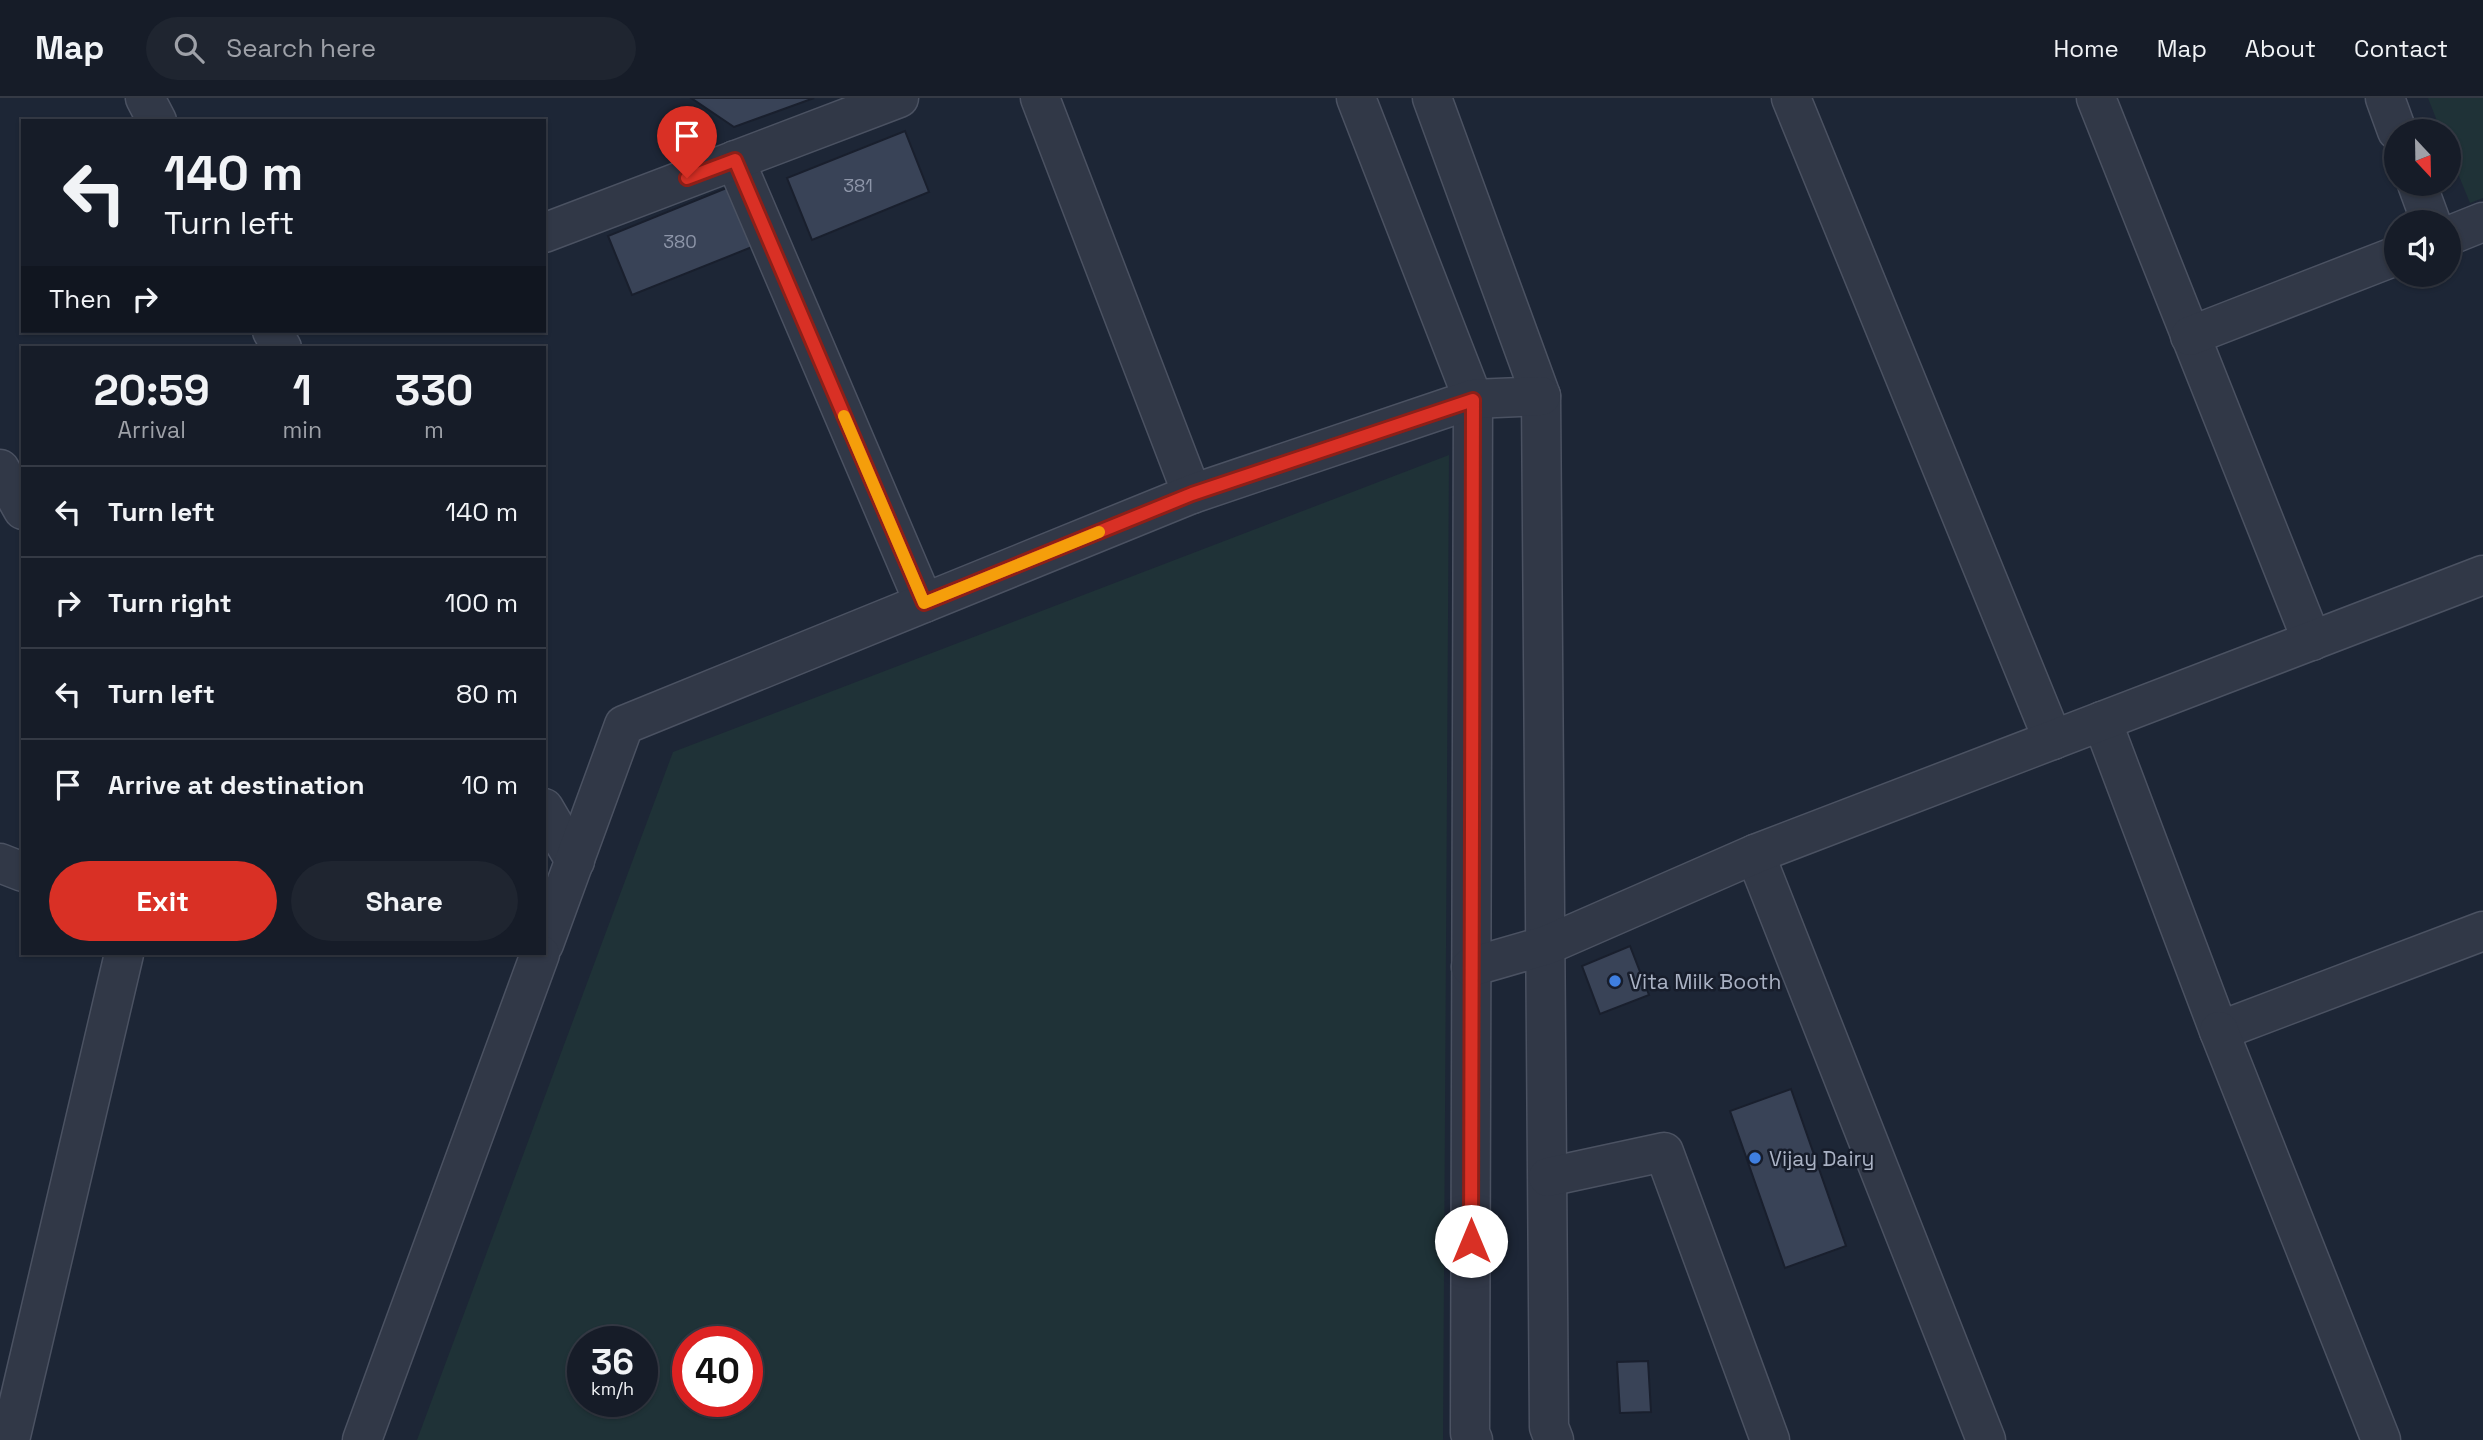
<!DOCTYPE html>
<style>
:root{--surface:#161c28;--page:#1f2530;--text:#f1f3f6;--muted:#9ea1a8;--line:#353a45;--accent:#d93025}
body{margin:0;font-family:"Space Grotesk",sans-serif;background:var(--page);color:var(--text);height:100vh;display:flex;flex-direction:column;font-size:26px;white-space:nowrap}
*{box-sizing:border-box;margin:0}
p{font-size:23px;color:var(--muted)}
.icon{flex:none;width:38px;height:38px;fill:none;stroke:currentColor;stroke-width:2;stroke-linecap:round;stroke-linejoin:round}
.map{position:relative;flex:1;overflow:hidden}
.panel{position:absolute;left:21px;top:248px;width:525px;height:609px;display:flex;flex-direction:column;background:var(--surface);border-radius:0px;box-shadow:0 2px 5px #0004,0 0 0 2px var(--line)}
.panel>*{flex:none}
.top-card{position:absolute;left:21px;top:21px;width:525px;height:214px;border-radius:0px;box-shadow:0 2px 5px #0004,0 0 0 2px var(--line);background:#161c28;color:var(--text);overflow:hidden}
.needle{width:46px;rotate:158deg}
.tools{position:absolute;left:2384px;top:21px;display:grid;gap:14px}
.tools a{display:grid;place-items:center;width:77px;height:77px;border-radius:50%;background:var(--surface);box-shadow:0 2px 5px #0004,0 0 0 2px var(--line);font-size:35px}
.speed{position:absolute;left:567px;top:1228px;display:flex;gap:14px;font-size:35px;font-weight:700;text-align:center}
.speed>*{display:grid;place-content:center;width:91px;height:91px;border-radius:50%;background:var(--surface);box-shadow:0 2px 5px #0004,0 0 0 2px var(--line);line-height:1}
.speed small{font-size:18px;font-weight:400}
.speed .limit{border:10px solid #d22;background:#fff;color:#111}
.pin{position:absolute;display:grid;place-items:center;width:60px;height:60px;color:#fff;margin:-72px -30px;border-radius:50% 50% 50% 0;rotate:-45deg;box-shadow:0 0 7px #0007}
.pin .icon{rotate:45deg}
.me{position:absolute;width:77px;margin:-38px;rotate:0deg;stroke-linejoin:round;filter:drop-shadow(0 0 5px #0008)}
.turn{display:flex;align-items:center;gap:24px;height:147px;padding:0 28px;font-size:32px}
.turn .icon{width:91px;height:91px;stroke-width:2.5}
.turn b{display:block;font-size:49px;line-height:60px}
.then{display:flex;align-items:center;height:66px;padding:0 28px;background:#0003;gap:14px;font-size:26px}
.eta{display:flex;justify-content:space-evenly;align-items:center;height:119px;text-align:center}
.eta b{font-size:42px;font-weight:700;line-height:49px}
.button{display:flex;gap:14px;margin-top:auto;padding:14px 28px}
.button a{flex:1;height:80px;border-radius:42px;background:var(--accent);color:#fff;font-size:28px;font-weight:700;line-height:80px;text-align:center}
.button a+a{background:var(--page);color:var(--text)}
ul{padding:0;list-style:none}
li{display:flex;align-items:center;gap:21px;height:91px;padding:0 28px;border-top:2px solid var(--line)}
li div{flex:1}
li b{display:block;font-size:26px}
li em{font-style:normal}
header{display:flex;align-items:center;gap:42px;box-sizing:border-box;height:98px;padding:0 35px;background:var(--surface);border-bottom:2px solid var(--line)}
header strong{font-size:33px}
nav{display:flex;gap:38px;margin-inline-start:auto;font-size:24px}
.search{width:490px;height:63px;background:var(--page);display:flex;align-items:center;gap:18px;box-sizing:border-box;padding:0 24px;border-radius:38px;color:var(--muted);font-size:26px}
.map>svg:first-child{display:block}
.green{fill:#1f3237;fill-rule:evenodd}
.building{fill:#394357;stroke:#191f2d;stroke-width:2}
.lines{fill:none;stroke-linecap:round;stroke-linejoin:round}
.minor-casing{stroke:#4b5262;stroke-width:41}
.minor{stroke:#313847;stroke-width:38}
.route-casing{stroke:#8d1f18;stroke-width:18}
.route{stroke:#d93025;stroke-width:12}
.slow{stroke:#f59e0b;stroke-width:12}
.shop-dot{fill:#3f7fe0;stroke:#171d2b;stroke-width:2.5}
.labels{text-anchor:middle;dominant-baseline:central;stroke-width:5;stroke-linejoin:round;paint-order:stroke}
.number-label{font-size:18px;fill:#8e96a9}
.poi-label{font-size:21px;fill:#aab2c4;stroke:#171d2b;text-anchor:start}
</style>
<header>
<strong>Map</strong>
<div class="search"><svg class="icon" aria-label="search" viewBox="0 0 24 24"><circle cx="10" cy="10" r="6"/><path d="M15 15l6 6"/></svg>Search here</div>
<nav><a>Home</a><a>Map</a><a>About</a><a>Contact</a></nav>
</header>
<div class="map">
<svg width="2483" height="1342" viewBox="0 0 2483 1342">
<rect width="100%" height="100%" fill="#1d2636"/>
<g class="green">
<polygon points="2428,0 2483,0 2483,100 2470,105 2448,51 2448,33 2441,33"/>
<path d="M1449,357L1443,1342H417L673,654ZM583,1244H642V1304H583ZM688,1244H747V1304H688Z"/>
</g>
<g class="building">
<polygon points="691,0 814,0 734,29"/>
<polygon points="905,33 929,94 812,142 787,80"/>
<polygon points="729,89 752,149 632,197 608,138"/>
<polygon points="1630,848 1649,897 1600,916 1582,868"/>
<polygon points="1791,991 1846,1148 1785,1170 1730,1013"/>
<polygon points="1648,1263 1651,1314 1620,1315 1617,1264"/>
</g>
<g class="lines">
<defs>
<g id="minor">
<polyline points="145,0 157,23"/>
<polyline points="1040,0 1192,396"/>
<polyline points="1356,0 1473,301 1470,1335 1473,1342"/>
<polyline points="1432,0 1541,298 1549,1329 1554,1342"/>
<polyline points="1791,0 2053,642"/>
<polyline points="2096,0 2312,543"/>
<polyline points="2385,0 2397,33"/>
<polyline points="735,62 924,505"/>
<polyline points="2417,86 2431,124"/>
<polyline points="544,135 899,0"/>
<polyline points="2448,138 2483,124"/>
<polyline points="272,233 282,250"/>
<polyline points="2190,238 2396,158"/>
<polyline points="0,371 23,412"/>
<polyline points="2102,623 2219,933 2483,833"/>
<polyline points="544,710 575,763"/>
<polyline points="1755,756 1986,1342"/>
<polyline points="0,765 23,774"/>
<polyline points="544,846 624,627 1192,396 1473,301 1541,298"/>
<polyline points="1471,869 1547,847 1755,756 2483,477"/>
<polyline points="2219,933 2381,1342"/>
<polyline points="1548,1079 1664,1054 1770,1342"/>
<polyline points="10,1342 124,856"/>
<polyline points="362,1342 540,856"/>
</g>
</defs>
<use href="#minor" class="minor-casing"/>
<use href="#minor" class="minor"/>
</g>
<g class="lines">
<defs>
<polyline id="route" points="687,80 735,62 924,505 1192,396 1473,302 1471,1143"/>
</defs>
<use href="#route" class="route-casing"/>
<use href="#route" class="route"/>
<polyline class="slow" points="844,318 924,505 1099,434"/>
</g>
<g class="shop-dot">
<circle cx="1615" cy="883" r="7"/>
<circle cx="1755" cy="1060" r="7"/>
</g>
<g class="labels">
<g class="number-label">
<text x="858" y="87">381</text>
<text x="680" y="143">380</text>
</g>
<g class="poi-label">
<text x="1629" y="883">Vita Milk Booth</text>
<text x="1769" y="1060">Vijay Dairy</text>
</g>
</g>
</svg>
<div class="tools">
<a><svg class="needle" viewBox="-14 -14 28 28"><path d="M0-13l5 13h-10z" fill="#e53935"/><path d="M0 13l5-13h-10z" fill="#9ea1a8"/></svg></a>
<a><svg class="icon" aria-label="sound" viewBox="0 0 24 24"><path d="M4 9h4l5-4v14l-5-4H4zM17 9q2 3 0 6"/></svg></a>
</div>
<div class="speed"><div>36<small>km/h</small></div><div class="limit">40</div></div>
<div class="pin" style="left:687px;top:80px;background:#d93025"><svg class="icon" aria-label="arrive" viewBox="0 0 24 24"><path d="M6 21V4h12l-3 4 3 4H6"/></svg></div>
<svg class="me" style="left:1471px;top:1143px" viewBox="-20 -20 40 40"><circle r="19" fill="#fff"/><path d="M0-13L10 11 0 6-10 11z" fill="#d93025"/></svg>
<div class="top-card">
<div class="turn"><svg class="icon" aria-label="left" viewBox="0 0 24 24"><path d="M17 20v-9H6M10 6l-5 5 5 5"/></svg><div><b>140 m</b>Turn left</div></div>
<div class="then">Then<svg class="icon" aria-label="right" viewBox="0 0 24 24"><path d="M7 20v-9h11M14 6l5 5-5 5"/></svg></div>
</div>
<section class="panel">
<div class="eta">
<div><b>20:59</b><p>Arrival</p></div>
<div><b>1</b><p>min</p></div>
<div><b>330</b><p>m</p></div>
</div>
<ul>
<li><svg class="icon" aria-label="left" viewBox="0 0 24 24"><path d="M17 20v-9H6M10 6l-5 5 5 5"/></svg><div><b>Turn left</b></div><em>140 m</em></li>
<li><svg class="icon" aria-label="right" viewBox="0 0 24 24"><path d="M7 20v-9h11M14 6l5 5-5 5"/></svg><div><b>Turn right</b></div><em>100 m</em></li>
<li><svg class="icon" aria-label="left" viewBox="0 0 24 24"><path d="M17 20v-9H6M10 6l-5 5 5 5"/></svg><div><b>Turn left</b></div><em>80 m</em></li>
<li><svg class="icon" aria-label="arrive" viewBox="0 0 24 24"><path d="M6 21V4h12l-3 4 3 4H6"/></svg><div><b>Arrive at destination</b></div><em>10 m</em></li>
</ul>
<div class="button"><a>Exit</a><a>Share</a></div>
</section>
</div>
